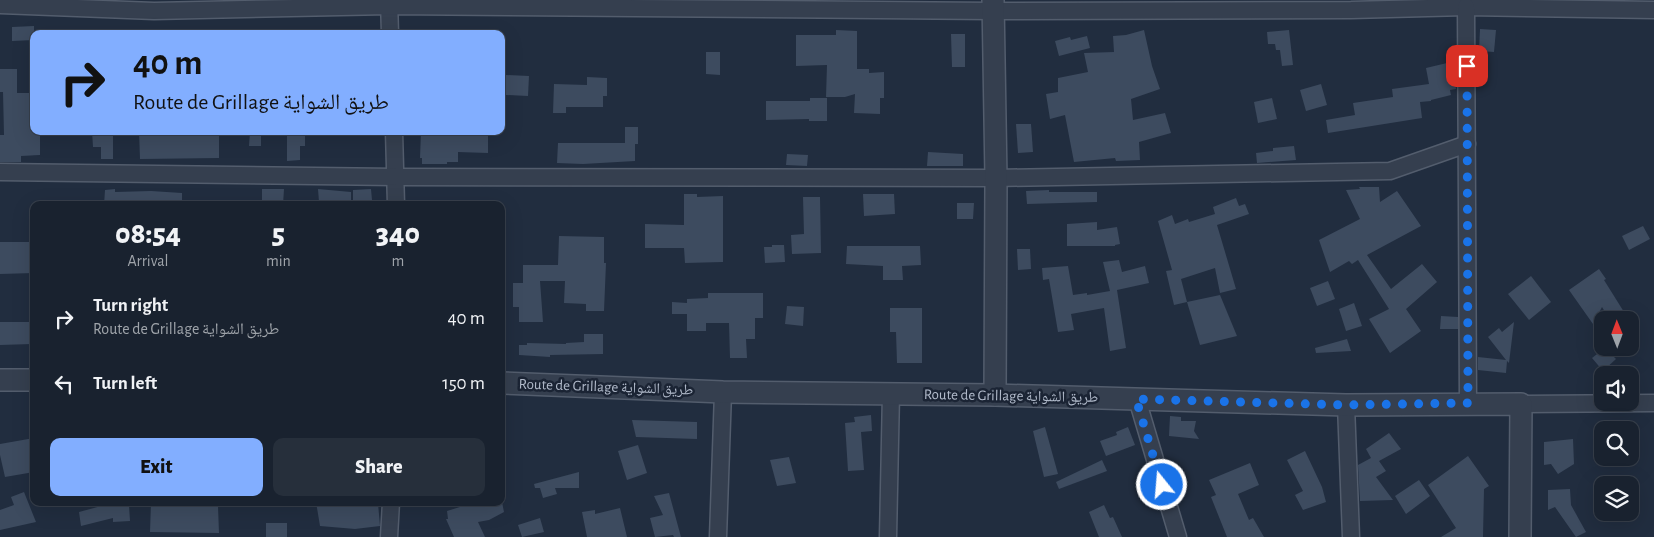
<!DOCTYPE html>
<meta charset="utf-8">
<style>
:root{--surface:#19222f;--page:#262f3b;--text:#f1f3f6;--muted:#9fa4aa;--line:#373f4b;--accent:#82aeff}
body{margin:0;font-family:"Alegreya Sans","Noto Naskh Arabic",sans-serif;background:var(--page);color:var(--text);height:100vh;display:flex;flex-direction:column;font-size:19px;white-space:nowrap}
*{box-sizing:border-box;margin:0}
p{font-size:16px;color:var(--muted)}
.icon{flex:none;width:28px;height:28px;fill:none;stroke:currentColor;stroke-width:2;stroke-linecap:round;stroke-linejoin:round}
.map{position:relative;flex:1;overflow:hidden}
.details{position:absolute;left:30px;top:201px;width:475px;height:305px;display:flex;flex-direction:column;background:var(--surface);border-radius:10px;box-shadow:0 5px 20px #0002,0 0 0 1px var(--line)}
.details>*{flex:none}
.hud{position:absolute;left:30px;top:30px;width:475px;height:105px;border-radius:10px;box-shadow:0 5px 20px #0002,0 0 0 1px var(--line);background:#82aeff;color:#111;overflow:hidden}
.needle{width:32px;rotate:359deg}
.buttons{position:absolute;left:1594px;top:311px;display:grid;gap:10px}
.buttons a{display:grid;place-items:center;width:45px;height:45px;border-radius:10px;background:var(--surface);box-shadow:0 5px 20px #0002,0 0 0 1px var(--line);font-size:25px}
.pin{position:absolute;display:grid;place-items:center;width:42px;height:42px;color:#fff;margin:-21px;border-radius:10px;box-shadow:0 2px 8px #0006}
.me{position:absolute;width:55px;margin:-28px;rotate:343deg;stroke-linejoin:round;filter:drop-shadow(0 0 4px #0008)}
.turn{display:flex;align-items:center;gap:18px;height:105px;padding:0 20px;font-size:22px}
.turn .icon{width:65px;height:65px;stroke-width:2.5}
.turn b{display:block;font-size:35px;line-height:42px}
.eta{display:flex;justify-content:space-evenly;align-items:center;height:85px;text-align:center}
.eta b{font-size:30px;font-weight:800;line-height:35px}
.button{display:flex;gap:10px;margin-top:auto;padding:10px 20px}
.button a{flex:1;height:58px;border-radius:10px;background:var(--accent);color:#111;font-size:20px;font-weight:800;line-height:58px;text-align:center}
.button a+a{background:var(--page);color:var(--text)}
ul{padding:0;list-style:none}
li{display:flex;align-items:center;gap:15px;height:65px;padding:0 20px}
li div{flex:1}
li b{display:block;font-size:19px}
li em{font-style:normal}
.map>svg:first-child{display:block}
.building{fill:#3d4b5f}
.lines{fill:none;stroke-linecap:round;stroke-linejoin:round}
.minor-casing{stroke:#535d6d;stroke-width:19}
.tertiary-casing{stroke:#535d6d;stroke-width:24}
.minor{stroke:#353f4f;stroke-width:16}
.tertiary{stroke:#353f4f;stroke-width:21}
.route{stroke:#1a73e8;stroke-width:9;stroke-dasharray:0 16.2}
.labels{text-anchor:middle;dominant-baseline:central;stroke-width:5;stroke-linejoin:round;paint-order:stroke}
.street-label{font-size:15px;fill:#b1baca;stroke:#1b2434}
</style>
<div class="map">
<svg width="1654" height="537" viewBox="0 0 1654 537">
<rect width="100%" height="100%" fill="#212d3f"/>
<g class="building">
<polygon points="34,26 34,40 12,41 12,27"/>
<polygon points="1480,29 1496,30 1494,52 1479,51"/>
<polygon points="836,30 857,31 857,69 869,69 869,73 884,72 884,98 880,98 880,114 854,113 855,94 845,97 826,97 827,65 796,66 796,35 836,35"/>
<polygon points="1144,30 1152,66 1160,89 1131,99 1133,120 1165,113 1171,133 1139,142 1140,160 1116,161 1115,158 1074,162 1065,115 1050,119 1046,94 1058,92 1058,78 1088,72 1084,53 1114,52 1113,36 1126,35"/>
<polygon points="1289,30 1293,65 1282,66 1280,50 1276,50 1275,44 1268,44 1267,32"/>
<polygon points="951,34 965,34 965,67 952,67"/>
<polygon points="1087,36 1090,48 1059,56 1055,41 1070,37 1071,40"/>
<polygon points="706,52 720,52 720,75 706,74"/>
<polygon points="1447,63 1454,71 1456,89 1450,90 1451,95 1431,100 1431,101 1420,102 1422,118 1328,133 1326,120 1355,115 1353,103 1393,97 1392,89 1429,84 1426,68"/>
<polygon points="0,69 17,69 17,93 34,93 34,131 40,131 40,155 21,156 21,162 0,162 0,135 4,135 3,92 0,92"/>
<polygon points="506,75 529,76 528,96 506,95"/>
<polygon points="587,77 607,78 607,96 603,96 603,107 566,107 566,113 553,113 554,84 587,85"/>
<polygon points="1321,84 1327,105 1306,111 1300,90"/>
<polygon points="810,98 827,98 827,121 809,121 809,119 766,120 766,101 810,101"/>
<polygon points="1272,98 1277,119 1258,123 1254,102"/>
<polygon points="1016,124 1031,124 1033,152 1018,153"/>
<polygon points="625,127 638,127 638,144 635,144 635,161 583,164 557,163 558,143 625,143"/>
<polygon points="92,131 113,131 113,159 101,159 101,147 93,147"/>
<polygon points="139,131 219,131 219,158 140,159"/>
<polygon points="250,131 261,131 261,146 249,146"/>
<polygon points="287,131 305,131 305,146 300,146 300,160 287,161"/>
<polygon points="421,131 488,131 488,153 458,152 458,162 447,162 447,164 422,164 422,158 420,158"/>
<polygon points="1294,146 1296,160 1257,163 1256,153 1273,151 1273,148"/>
<polygon points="928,152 963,154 963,166 927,166"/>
<polygon points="787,154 808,155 807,166 786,165"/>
<polygon points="1359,187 1379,187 1380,202 1397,191 1421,226 1367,255 1391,289 1422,264 1437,282 1406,309 1421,331 1390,353 1369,319 1389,309 1358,260 1352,264 1349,261 1330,272 1319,240 1360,219 1346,190 1360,189"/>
<polygon points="115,189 115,192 151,191 182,193 182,205 104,205 105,190"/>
<polygon points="262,189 284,189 283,205 271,205 271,204 266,204 266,202 262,202"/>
<polygon points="318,189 351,192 351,204 319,202"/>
<polygon points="371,189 372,200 353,201 353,190"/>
<polygon points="1049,190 1049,192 1097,192 1097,202 1027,204 1026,191"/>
<polygon points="684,194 697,194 697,197 723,196 723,262 685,263 684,248 645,248 645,224 684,225"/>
<polygon points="863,194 894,194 895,214 864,216"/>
<polygon points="803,197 820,197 821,253 792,254 791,235 804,234"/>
<polygon points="1236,198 1239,206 1245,204 1249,214 1217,225 1236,289 1220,293 1215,268 1181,279 1187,302 1174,305 1166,271 1172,270 1158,221 1172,215 1175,224 1188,219 1189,222 1215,214 1213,207"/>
<polygon points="957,203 974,203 973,219 957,219"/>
<polygon points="1097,222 1097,230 1117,227 1120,244 1115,245 1115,246 1067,246 1067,224"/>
<polygon points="1643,226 1650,239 1629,250 1622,236"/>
<polygon points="559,236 604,237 604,263 606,263 604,311 586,311 586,304 564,303 565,281 540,281 543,322 519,322 519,307 513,307 513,283 523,283 523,265 558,265"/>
<polygon points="0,242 32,242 34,273 0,274"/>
<polygon points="772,245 784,245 785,262 765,263 764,247 772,247"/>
<polygon points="847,246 920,246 921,265 902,266 903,280 883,280 883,266 846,264"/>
<polygon points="1017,249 1030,249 1031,269 1018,270"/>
<polygon points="1119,260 1122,272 1145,266 1149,283 1117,290 1126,348 1110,351 1104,308 1071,314 1074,330 1058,332 1049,279 1043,280 1042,268 1068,266 1073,295 1087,293 1087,295 1110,291 1103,262"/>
<polygon points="1599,269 1606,279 1604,280 1629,320 1610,320 1602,307 1593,324 1569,290"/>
<polygon points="1531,276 1551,302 1529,320 1508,294"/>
<polygon points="1328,281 1335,299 1317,306 1310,288"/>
<polygon points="708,293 763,293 763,318 755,318 755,339 746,339 747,358 730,358 729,323 706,323 706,331 687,331 687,314 672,314 672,302 687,303 687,299 708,298"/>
<polygon points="1220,295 1237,336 1200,345 1187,302"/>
<polygon points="1354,303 1362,326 1346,331 1339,309"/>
<polygon points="787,306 804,307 803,326 785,324"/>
<polygon points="890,308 922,308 922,363 897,363 896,332 890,332"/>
<polygon points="1441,316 1458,317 1458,329 1440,329"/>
<polygon points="0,322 33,322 32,344 0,345"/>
<polygon points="1514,322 1509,363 1507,361 1506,373 1478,370 1478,357 1506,360 1488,337 1499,328 1502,332"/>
<polygon points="584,334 603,334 603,354 550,355 550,357 519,355 519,345 527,345 527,343 566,344 566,343 584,342"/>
<polygon points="1347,339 1351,351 1316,353 1315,348"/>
<polygon points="1605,348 1616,359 1603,371 1592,358"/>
<polygon points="871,415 872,431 861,432 864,470 848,471 845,423 855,422 854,417"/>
<polygon points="1170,416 1181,417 1181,421 1196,421 1194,431 1199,439 1169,436"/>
<polygon points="632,420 697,422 697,439 636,437"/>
<polygon points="1045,427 1058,474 1044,477 1033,431"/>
<polygon points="1128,427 1135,445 1106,456 1100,441 1117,435 1116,432"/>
<polygon points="1389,433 1401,449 1379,461 1386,471 1376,477 1393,500 1360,501 1358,465 1371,458 1366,449"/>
<polygon points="34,438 34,472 5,477 0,455 0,444"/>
<polygon points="1573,439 1574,464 1558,474 1551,464 1544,465 1544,442"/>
<polygon points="638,445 647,473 627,480 618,451"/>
<polygon points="1305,451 1322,487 1326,502 1303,510 1295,495 1303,491 1287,460"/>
<polygon points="1468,456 1489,486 1484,489 1483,537 1441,537 1456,528 1428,485"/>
<polygon points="789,457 796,483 777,486 770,460"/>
<polygon points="1102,460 1107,471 1059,489 1056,482"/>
<polygon points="1250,463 1259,485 1238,494 1249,520 1253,518 1264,537 1227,537 1211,497 1216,495 1209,480"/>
<polygon points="579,472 579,488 555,488 557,494 543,498 540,488 535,488 534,484"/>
<polygon points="1419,480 1430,496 1406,514 1395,496"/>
<polygon points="1570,489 1571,505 1586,532 1576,537 1555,507 1548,510 1548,490"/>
<polygon points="24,492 36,522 0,530 0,510 14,505 11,497"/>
<polygon points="669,493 681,537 674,537 673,535 655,537 650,518 663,515 654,496"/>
<polygon points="151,502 206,502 206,506 218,506 219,533 150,532"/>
<polygon points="316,502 378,503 380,526 355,529 320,526"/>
<polygon points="476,502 502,502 504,512 489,520 478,522 485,537 454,537 446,519 448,519 447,511"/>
<polygon points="105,505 129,505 130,521 113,522 113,518 81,526 79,512"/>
<polygon points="1104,505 1110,518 1113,517 1122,537 1099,537 1089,512"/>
<polygon points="620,508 627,537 587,537 582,512 595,510 595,514"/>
<polygon points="540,518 544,532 522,537 518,525"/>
<rect x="266" y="523" width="21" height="14"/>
</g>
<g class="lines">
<defs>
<g id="minor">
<polyline points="389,0 390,34"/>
<polyline points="0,5 154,11 389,6 993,11 1351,10 1466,7 1654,10"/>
<polyline points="1466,7 1468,403"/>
<polyline points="394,131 396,205"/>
<polyline points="0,172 396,177 996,178 1390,171 1467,144"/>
<polyline points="1137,399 1178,537"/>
<polyline points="1521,404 1654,403"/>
<polyline points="1346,405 1351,537"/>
<polyline points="389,537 391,502"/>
<polyline points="718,537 723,392"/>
<polyline points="888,537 891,393"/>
</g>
<g id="tertiary">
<polyline points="993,0 996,178 995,395"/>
<polyline points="0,380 34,380"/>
<polyline points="501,383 723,392 995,395 1346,405 1521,404 1520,537"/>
</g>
</defs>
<use href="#minor" class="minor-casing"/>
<use href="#tertiary" class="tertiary-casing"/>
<use href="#minor" class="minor"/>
<use href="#tertiary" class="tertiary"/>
</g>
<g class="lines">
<polyline class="route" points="1162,485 1136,399 1346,405 1468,403 1467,66"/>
</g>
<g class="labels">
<g class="street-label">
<text transform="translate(606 387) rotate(2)">Route de Grillage طريق الشواية</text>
<text transform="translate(1011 396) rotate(1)">Route de Grillage طريق الشواية</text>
</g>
</g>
</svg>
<div class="buttons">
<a><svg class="needle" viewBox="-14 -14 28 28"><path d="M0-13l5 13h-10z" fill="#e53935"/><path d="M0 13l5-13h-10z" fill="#9fa4aa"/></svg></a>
<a><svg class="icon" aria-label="sound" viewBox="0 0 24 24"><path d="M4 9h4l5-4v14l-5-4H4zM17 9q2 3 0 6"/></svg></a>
<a><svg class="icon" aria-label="search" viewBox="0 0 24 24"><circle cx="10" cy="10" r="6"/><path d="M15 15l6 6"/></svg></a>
<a><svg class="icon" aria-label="layers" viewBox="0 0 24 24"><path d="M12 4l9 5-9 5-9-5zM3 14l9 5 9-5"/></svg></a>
</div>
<div class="pin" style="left:1467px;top:66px;background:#d93025"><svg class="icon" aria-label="arrive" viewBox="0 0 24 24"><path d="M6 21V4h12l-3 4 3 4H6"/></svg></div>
<svg class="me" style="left:1162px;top:485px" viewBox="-20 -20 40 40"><circle r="17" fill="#1a73e8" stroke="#fff" stroke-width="3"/><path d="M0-11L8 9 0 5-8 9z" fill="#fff"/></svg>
<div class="hud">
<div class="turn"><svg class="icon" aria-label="right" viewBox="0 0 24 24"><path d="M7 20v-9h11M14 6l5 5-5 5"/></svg><div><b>40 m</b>Route de Grillage طريق الشواية</div></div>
</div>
<section class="details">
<div class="eta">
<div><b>08:54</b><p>Arrival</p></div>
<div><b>5</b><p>min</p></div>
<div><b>340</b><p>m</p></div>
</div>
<ul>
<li><svg class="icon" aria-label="right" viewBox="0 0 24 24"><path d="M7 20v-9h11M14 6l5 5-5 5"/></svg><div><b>Turn right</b><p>Route de Grillage طريق الشواية</p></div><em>40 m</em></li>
<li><svg class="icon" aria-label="left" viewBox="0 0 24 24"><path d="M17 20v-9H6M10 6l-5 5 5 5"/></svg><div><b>Turn left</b></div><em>150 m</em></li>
</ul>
<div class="button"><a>Exit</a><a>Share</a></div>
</section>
</div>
